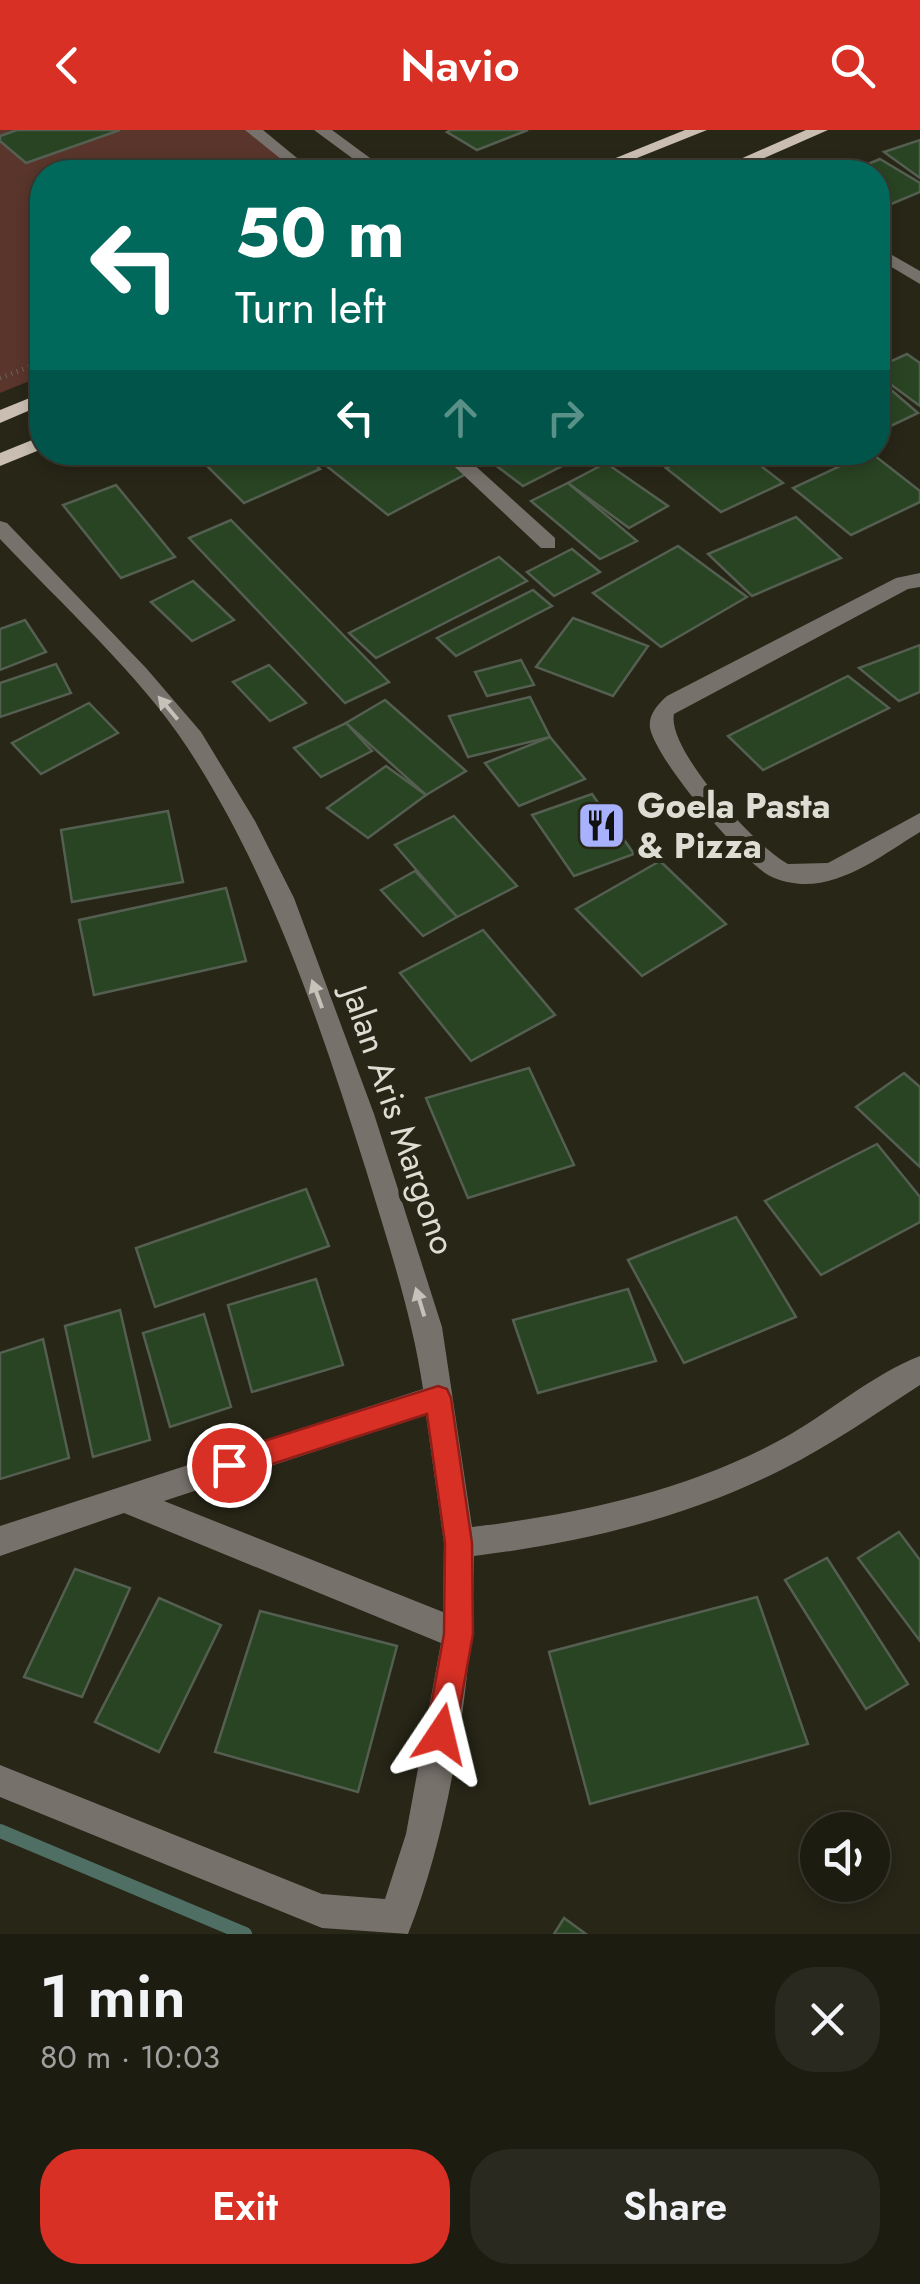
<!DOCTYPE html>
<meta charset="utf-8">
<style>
:root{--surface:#1d1c11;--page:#2a291f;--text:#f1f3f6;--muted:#a0a19f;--line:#3b3a31;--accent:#d93025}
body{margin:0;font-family:Jost,sans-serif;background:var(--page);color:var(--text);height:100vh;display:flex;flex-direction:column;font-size:38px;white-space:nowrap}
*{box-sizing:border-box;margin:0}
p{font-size:32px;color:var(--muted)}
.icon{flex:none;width:55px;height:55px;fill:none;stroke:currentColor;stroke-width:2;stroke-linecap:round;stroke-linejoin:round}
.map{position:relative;height:1804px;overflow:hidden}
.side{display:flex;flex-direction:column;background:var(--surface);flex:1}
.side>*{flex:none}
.top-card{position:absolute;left:30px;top:30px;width:860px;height:305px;border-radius:40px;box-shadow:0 5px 15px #0003,0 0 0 2px var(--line);background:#00695c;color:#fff;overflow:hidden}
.buttons{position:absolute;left:800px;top:1682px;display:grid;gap:20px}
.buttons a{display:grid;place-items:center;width:90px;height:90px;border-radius:50%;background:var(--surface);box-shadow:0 5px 15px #0003,0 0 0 2px var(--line);font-size:50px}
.pin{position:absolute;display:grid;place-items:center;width:85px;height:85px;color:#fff;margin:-42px;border:5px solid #fff;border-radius:50%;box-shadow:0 2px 10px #0007}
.me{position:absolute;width:110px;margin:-55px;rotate:10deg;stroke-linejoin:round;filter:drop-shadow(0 0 8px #0008)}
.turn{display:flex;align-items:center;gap:35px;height:210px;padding:0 40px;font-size:45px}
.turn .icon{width:130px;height:130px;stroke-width:2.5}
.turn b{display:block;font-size:70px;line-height:85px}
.lanes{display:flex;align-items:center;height:95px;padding:0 40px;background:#0003;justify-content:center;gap:50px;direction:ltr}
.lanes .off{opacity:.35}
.round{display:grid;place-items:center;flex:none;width:105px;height:105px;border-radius:40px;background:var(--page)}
.summary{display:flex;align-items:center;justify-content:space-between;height:170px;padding:0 40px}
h1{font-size:60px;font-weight:600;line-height:75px}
.action{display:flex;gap:20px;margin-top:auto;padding:20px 40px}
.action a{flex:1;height:115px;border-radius:40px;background:var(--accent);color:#fff;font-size:40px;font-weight:600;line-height:115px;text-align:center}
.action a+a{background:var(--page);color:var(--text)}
header{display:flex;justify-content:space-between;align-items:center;height:130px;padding:0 40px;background:var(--accent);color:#fff;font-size:45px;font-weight:600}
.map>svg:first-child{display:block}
.green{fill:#59352b}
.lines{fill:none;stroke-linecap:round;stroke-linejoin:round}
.stream{stroke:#4f6f64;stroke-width:14}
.building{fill:#294422;stroke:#545f51;stroke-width:2.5}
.path{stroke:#676759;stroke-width:5;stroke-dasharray:1 5;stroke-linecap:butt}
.minor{fill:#77716b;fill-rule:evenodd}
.major{fill:#c9beb1;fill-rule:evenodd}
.oneway{fill:#c4c2b9}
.route{fill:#d93025;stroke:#8d1f18;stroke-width:2.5}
.labels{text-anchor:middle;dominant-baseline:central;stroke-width:10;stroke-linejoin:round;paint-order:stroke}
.poi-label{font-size:35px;font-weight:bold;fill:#ddddd3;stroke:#272617;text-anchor:start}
.street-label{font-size:35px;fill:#ddddd3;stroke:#272617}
</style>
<header><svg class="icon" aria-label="back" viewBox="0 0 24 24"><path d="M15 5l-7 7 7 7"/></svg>Navio<svg class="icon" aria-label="search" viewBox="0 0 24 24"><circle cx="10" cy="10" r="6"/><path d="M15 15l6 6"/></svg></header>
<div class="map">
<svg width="920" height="1804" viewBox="0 0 920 1804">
<rect width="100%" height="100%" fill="#272617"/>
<polygon class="green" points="0,0 250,0 307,42 42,42 42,246 0,263"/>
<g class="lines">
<polyline class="stream" points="0,1701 245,1804"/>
</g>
<g class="building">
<polygon points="17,0 120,0 26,33 0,11 0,6"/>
<polygon points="451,0 528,0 477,20 447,2"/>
<polygon points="920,10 920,48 884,22"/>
<polygon points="880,29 920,53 920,62 884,77 878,73 878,42 849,42"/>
<polygon points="907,224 920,233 920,276 878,245 878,237"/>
<polygon points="890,259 918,283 878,302 878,265"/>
<polygon points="193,322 302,322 320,339 244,373"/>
<polygon points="309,322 438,322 466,344 388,385"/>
<polygon points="478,322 551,322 566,334 523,356"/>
<polygon points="700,322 743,322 783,353 721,382 666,338"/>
<polygon points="870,322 920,361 920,372 851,405 793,358"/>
<polygon points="606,333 668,376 629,398 568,353"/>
<polygon points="568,353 637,411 600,429 531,371"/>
<polygon points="116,355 175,427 121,448 63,375"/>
<polygon points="796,387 841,428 752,466 708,424"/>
<polygon points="231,390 389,552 345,573 189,408"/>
<polygon points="678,416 747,467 661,517 593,463"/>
<polygon points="572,419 600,442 554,466 527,442"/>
<polygon points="499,427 527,451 376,528 349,503"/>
<polygon points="193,451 234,490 192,511 151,472"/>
<polygon points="533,460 552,476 456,526 437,508"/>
<polygon points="573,488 648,516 613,566 536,537"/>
<polygon points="25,490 46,522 0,540 0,499"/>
<polygon points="920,515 920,562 899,571 859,538"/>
<polygon points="521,530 534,555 487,566 475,542"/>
<polygon points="56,534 71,563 0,587 0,553"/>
<polygon points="269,535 306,573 270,591 233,552"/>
<polygon points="848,546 889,578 763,640 728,606"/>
<polygon points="530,567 550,607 468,627 449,586"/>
<polygon points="385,570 466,641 426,665 346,593"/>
<polygon points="89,573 118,603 41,644 12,613"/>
<polygon points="346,593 372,621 321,647 294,618"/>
<polygon points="550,607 585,649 519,676 485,633"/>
<polygon points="386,636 426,665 368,708 327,678"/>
<polygon points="592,664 634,724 574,746 532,685"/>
<polygon points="168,681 183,752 72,772 61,700"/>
<polygon points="454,686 517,756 457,787 395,715"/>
<polygon points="660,731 726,794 642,846 576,779"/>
<polygon points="415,741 457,787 423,806 381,760"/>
<polygon points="226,758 246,831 94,865 79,790"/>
<polygon points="483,800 555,885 471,931 400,843"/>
<polygon points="529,938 574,1035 468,1068 426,968"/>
<polygon points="904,943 920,957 920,1037 856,977"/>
<polygon points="877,1014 920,1067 920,1092 821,1145 765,1071"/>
<polygon points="306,1059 329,1116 155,1177 136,1118"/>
<polygon points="736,1087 796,1187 684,1233 628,1130"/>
<polygon points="316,1149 343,1235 252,1262 228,1175"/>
<polygon points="628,1159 656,1231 538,1263 513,1190"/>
<polygon points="120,1180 150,1310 93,1327 65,1196"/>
<polygon points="204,1184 231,1277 170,1297 143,1203"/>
<polygon points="43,1209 69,1328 0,1349 0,1223"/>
<polygon points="899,1402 920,1430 920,1511 858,1428"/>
<polygon points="827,1428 908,1554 866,1579 785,1450"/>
<polygon points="75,1439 130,1458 82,1567 24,1547"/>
<polygon points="757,1467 808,1614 590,1674 549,1522"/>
<polygon points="159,1468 221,1495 159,1622 95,1592"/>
<polygon points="260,1481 397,1516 358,1662 215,1622"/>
<polygon points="564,1788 586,1804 554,1804"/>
</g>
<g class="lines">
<g class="path">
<polyline points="546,42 564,36"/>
<polyline points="0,248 42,232"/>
<polyline points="56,328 70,322"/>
</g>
<g class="minor">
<polygon points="245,0 263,0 314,42 297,42"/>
<polygon points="314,0 332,0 389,42 371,42"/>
<polygon points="878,117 920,141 920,154 878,129"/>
<polygon points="439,322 460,322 555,408 555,418 541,418"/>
<polygon points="790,322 809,322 809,323 800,329"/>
<path d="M0,391L7,393L146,538L201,602L255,691L294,768L374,984L442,1197L472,1397C578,1384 687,1361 782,1309C828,1284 871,1245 920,1226V1255C875,1284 831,1315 783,1339C687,1388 580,1413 474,1426C473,1545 452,1694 408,1804L322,1798L0,1667V1635L322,1764L385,1769L406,1704L441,1513L124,1383L0,1426V1396L423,1259C412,1184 388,1113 366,1040C320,894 271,745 187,617C140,545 60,473 0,409ZM426,1285L444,1413L443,1482L164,1371Z"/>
<path d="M920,443V457L908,459L674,584C666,619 757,718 788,734L828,733L920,683V702C885,723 845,756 801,754C789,753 775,750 765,743C736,723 657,631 650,598C648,585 658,574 667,566L896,448Z"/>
</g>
<g class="major">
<polygon points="685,0 707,0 602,42 581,42"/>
<polygon points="806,0 828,0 732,42 711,42"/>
<polygon points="42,263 42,275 0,293 0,280"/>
<polygon points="42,306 42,319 0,336 0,323"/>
</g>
</g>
<defs><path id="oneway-solid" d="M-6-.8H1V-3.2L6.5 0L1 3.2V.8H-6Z" transform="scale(2.5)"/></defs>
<g class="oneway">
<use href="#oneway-solid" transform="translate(168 578) rotate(-130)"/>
<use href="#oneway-solid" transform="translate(317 864) rotate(-110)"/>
<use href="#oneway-solid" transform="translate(420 1172) rotate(-107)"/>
</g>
<polygon class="route" points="438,1256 447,1259 451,1268 472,1413 473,1504 455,1604 451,1615 441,1619 430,1615 426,1604 444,1504 445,1413 427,1284 229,1348 219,1344 215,1335 219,1326 229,1322"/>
<defs>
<symbol id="restaurant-square" viewBox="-11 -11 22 22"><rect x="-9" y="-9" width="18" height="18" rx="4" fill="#a7b1fc" stroke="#272617"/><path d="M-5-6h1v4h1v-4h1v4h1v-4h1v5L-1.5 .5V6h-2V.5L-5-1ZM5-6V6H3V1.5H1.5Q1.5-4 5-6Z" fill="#111"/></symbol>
</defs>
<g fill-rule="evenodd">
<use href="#restaurant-square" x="574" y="668" width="55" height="55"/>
</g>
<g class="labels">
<g class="poi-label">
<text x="637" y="676">Goela Pasta<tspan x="637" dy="40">&amp; Pizza</tspan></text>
</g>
<g class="street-label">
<text transform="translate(399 990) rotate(71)">Jalan Aris Margono</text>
</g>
</g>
</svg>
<div class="buttons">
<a><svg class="icon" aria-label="sound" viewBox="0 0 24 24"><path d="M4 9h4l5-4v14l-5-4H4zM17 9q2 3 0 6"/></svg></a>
</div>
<div class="pin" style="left:229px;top:1335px;background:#d93025"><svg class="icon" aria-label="arrive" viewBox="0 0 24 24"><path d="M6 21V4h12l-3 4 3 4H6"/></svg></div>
<svg class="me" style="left:441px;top:1604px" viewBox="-20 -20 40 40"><path d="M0-17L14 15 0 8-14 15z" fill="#d93025" stroke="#fff" stroke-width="4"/></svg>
<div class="top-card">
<div class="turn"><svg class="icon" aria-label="left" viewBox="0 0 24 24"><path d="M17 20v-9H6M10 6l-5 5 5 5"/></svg><div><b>50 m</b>Turn left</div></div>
<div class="lanes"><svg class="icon" aria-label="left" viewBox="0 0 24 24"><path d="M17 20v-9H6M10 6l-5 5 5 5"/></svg><svg class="icon off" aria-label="ahead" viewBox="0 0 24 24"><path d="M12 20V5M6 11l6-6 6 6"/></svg><svg class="icon off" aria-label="right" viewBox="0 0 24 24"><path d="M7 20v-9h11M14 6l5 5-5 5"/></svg></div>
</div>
</div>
<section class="side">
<div class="summary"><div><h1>1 min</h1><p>80 m · 10:03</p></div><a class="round"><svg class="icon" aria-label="close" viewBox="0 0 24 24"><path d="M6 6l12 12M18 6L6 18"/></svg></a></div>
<div class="action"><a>Exit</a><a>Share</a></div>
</section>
